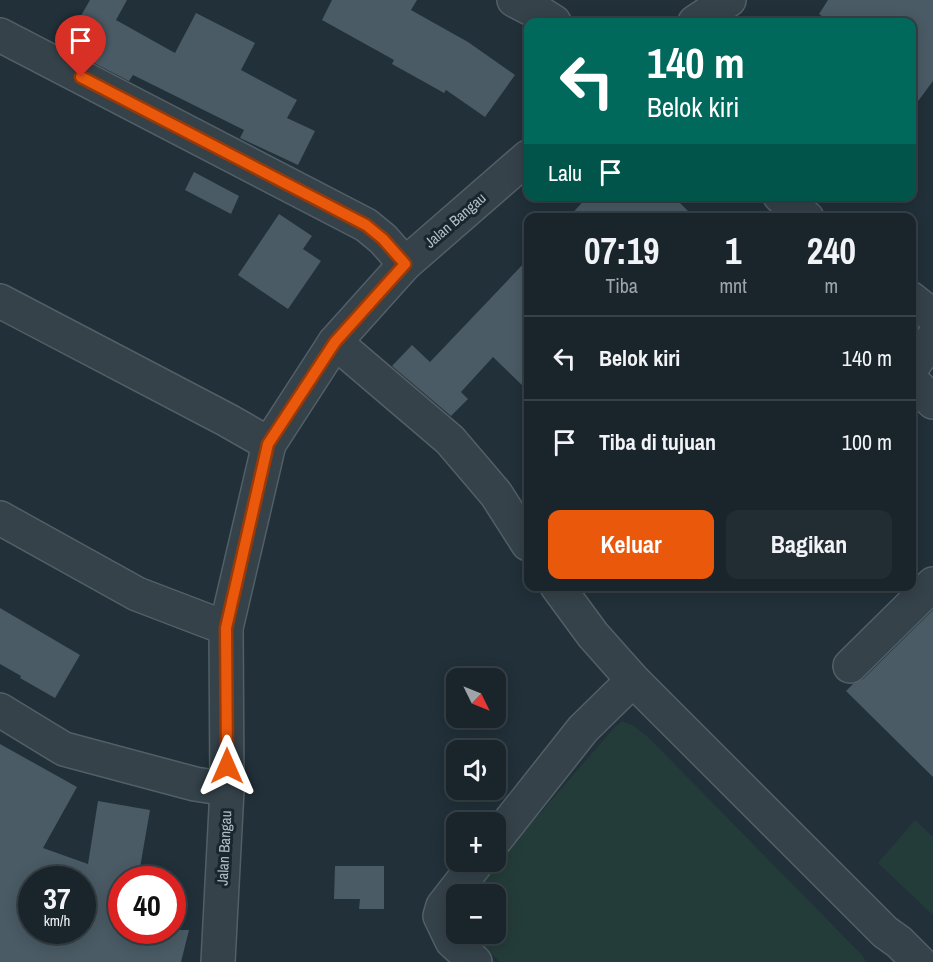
<!DOCTYPE html>
<html lang="id">
<meta charset="utf-8">
<style>
:root{--surface:#19242b;--page:#222c33;--text:#f1f3f6;--muted:#9fa4a9;--line:#374147;--accent:#ea580c}
body{margin:0;font-family:"Archivo Narrow",sans-serif;background:var(--page);color:var(--text);height:100vh;display:flex;flex-direction:column;font-size:22px;white-space:nowrap}
*{box-sizing:border-box;margin:0}
p{font-size:20px;color:var(--muted)}
.icon{flex:none;width:33px;height:33px;fill:none;stroke:currentColor;stroke-width:2;stroke-linecap:round;stroke-linejoin:round}
.map{position:relative;flex:1;overflow:hidden}
.drawer{position:absolute;left:524px;top:213px;width:392px;height:378px;display:flex;flex-direction:column;background:var(--surface);border-radius:12px;box-shadow:0 3px 15px #0003,0 0 0 2px var(--line)}
.drawer>*{flex:none}
.banner{position:absolute;left:524px;top:18px;width:392px;height:183px;border-radius:12px;box-shadow:0 3px 15px #0003,0 0 0 2px var(--line);background:#00695c;color:#fff;overflow:hidden}
.needle{width:39px;rotate:133deg}
.tools{position:absolute;left:446px;top:668px;display:grid;gap:12px}
.tools a{display:grid;place-items:center;width:60px;height:60px;border-radius:12px;background:var(--surface);box-shadow:0 3px 15px #0003,0 0 0 2px var(--line);font-size:30px}
.speed{position:absolute;left:18px;top:866px;display:flex;gap:12px;font-size:30px;font-weight:700;text-align:center}
.speed>*{display:grid;place-content:center;width:78px;height:78px;border-radius:50%;background:var(--surface);box-shadow:0 3px 15px #0003,0 0 0 2px var(--line);line-height:1}
.speed small{font-size:15px;font-weight:400}
.speed .limit{border:9px solid #d22;background:#fff;color:#111}
.pin{position:absolute;display:grid;place-items:center;width:51px;height:51px;color:#fff;margin:-62px -26px;border-radius:50% 50% 50% 0;rotate:-45deg;box-shadow:0 0 6px #0007}
.pin .icon{rotate:45deg}
.me{position:absolute;width:66px;margin:-33px;rotate:0deg;stroke-linejoin:round;filter:drop-shadow(0 0 4px #0008)}
.turn{display:flex;align-items:center;gap:21px;height:126px;padding:0 24px;font-size:27px}
.turn .icon{width:78px;height:78px;stroke-width:2.5}
.turn b{display:block;font-size:42px;line-height:51px}
.then{display:flex;align-items:center;height:57px;padding:0 24px;background:#0003;gap:12px;font-size:22px}
.eta{display:flex;justify-content:space-evenly;align-items:center;height:102px;text-align:center}
.eta b{font-size:36px;font-weight:800;line-height:42px}
.cta{display:flex;gap:12px;margin-top:auto;padding:12px 24px}
.cta a{flex:1;height:69px;border-radius:12px;background:var(--accent);color:#fff;font-size:24px;font-weight:800;line-height:69px;text-align:center}
.cta a+a{background:var(--page);color:var(--text)}
ul{padding:0;list-style:none}
li{display:flex;align-items:center;gap:18px;height:84px;padding:0 24px;border-top:2px solid var(--line)}
li div{flex:1}
li b{display:block;font-size:22px}
li em{font-style:normal}
.map>svg:first-child{display:block}
.green{fill:#243c39}
.building{fill:#4a5b65;fill-rule:evenodd}
.lines{fill:none;stroke-linecap:round;stroke-linejoin:round}
.minor-casing{stroke:#535f67;stroke-width:36}
.minor{stroke:#35424a;stroke-width:33}
.route-casing{stroke:#983908;stroke-width:15}
.route{stroke:#ea580c;stroke-width:10}
.labels{text-anchor:middle;dominant-baseline:central;stroke-width:6;stroke-linejoin:round;paint-order:stroke}
.street-label{font-size:15px;fill:#b0bdc6;stroke:#1a262e}
</style>
<div class="map">
<svg width="933" height="962" viewBox="0 0 933 962">
<rect width="100%" height="100%" fill="#213039"/>
<g class="green">
<polygon points="622,721 634,726 649,738 862,955 866,962 500,962 470,933 495,933 495,894 470,894 613,729"/>
<polygon points="915,820 933,837 933,915 878,863"/>
</g>
<g class="building">
<polygon points="90,0 127,0 116,20 175,53 196,13 255,43 241,70 297,100 287,118 315,131 298,165 240,138 244,130 133,75 129,81 63,47"/>
<polygon points="332,0 417,0 411,10 468,42 515,75 485,117 446,90 444,93 392,64 394,60 322,20"/>
<polygon points="828,0 933,0 933,81 910,112 910,22 831,22 819,14"/>
<polygon points="194,172 239,196 231,214 185,190"/>
<polygon points="588,196 673,196 695,218 568,218"/>
<polygon points="279,214 312,236 303,249 321,261 288,309 238,275"/>
<polygon points="528,259 528,391 493,357 461,392 468,399 451,416 392,366 412,345 430,362"/>
<polygon points="0,608 80,655 55,698 20,678 21,676 0,664"/>
<polygon points="933,610 933,777 846,691 853,684 863,679"/>
<path d="M0,744L77,787L43,848L88,864L98,801L150,810L138,879H122V930H189L181,962H0ZM32,879H82V930H32Z"/>
<polygon points="335,866 384,866 384,909 359,909 360,899 334,899"/>
</g>
<g class="lines">
<defs>
<g id="minor">
<polyline points="514,0 543,15 554,22"/>
<polyline points="695,22 729,0"/>
<polyline points="0,35 366,225 383,239 405,264"/>
<polyline points="780,196 807,218"/>
<polyline points="910,298 933,316"/>
<polyline points="0,301 227,420 269,444"/>
<polyline points="335,342 450,440 496,494 528,544"/>
<polyline points="910,370 933,338"/>
<polyline points="910,379 933,402"/>
<polyline points="0,518 137,594 226,628"/>
<polyline points="557,586 593,635 633,680 885,932 899,942 919,962"/>
<polyline points="850,666 933,584"/>
<polyline points="0,710 64,749 195,784 227,789"/>
<polyline points="495,840 583,729 633,680"/>
<polyline points="218,962 227,789 226,628 269,444 335,342 405,264 528,157"/>
<polyline points="475,962 452,941 440,916 443,906 478,861"/>
</g>
</defs>
<use href="#minor" class="minor-casing"/>
<use href="#minor" class="minor"/>
</g>
<g class="lines">
<defs>
<polyline id="route" points="81,77 366,225 383,239 405,264 335,342 268,444 226,628 227,766"/>
</defs>
<use href="#route" class="route-casing"/>
<use href="#route" class="route"/>
</g>
<g class="labels">
<g class="street-label">
<text transform="translate(455 220) rotate(-41)">Jalan Bangau</text>
<text transform="translate(224 848) rotate(-87)">Jalan Bangau</text>
</g>
</g>
</svg>
<div class="tools">
<a><svg class="needle" viewBox="-14 -14 28 28"><path d="M0-13l5 13h-10z" fill="#e53935"/><path d="M0 13l5-13h-10z" fill="#9fa4a9"/></svg></a>
<a><svg class="icon" aria-label="sound" viewBox="0 0 24 24"><path d="M4 9h4l5-4v14l-5-4H4zM17 9q2 3 0 6"/></svg></a>
<a>+</a>
<a>−</a>
</div>
<div class="speed"><div>37<small>km/h</small></div><div class="limit">40</div></div>
<div class="pin" style="left:81px;top:77px;background:#d93025"><svg class="icon" aria-label="arrive" viewBox="0 0 24 24"><path d="M6 21V4h12l-3 4 3 4H6"/></svg></div>
<svg class="me" style="left:227px;top:766px" viewBox="-20 -20 40 40"><path d="M0-17L14 15 0 8-14 15z" fill="#ea580c" stroke="#fff" stroke-width="4"/></svg>
<div class="banner">
<div class="turn"><svg class="icon" aria-label="left" viewBox="0 0 24 24"><path d="M17 20v-9H6M10 6l-5 5 5 5"/></svg><div><b>140 m</b>Belok kiri</div></div>
<div class="then">Lalu<svg class="icon" aria-label="arrive" viewBox="0 0 24 24"><path d="M6 21V4h12l-3 4 3 4H6"/></svg></div>
</div>
<section class="drawer">
<div class="eta">
<div><b>07:19</b><p>Tiba</p></div>
<div><b>1</b><p>mnt</p></div>
<div><b>240</b><p>m</p></div>
</div>
<ul>
<li><svg class="icon" aria-label="left" viewBox="0 0 24 24"><path d="M17 20v-9H6M10 6l-5 5 5 5"/></svg><div><b>Belok kiri</b></div><em>140 m</em></li>
<li><svg class="icon" aria-label="arrive" viewBox="0 0 24 24"><path d="M6 21V4h12l-3 4 3 4H6"/></svg><div><b>Tiba di tujuan</b></div><em>100 m</em></li>
</ul>
<div class="cta"><a>Keluar</a><a>Bagikan</a></div>
</section>
</div>
